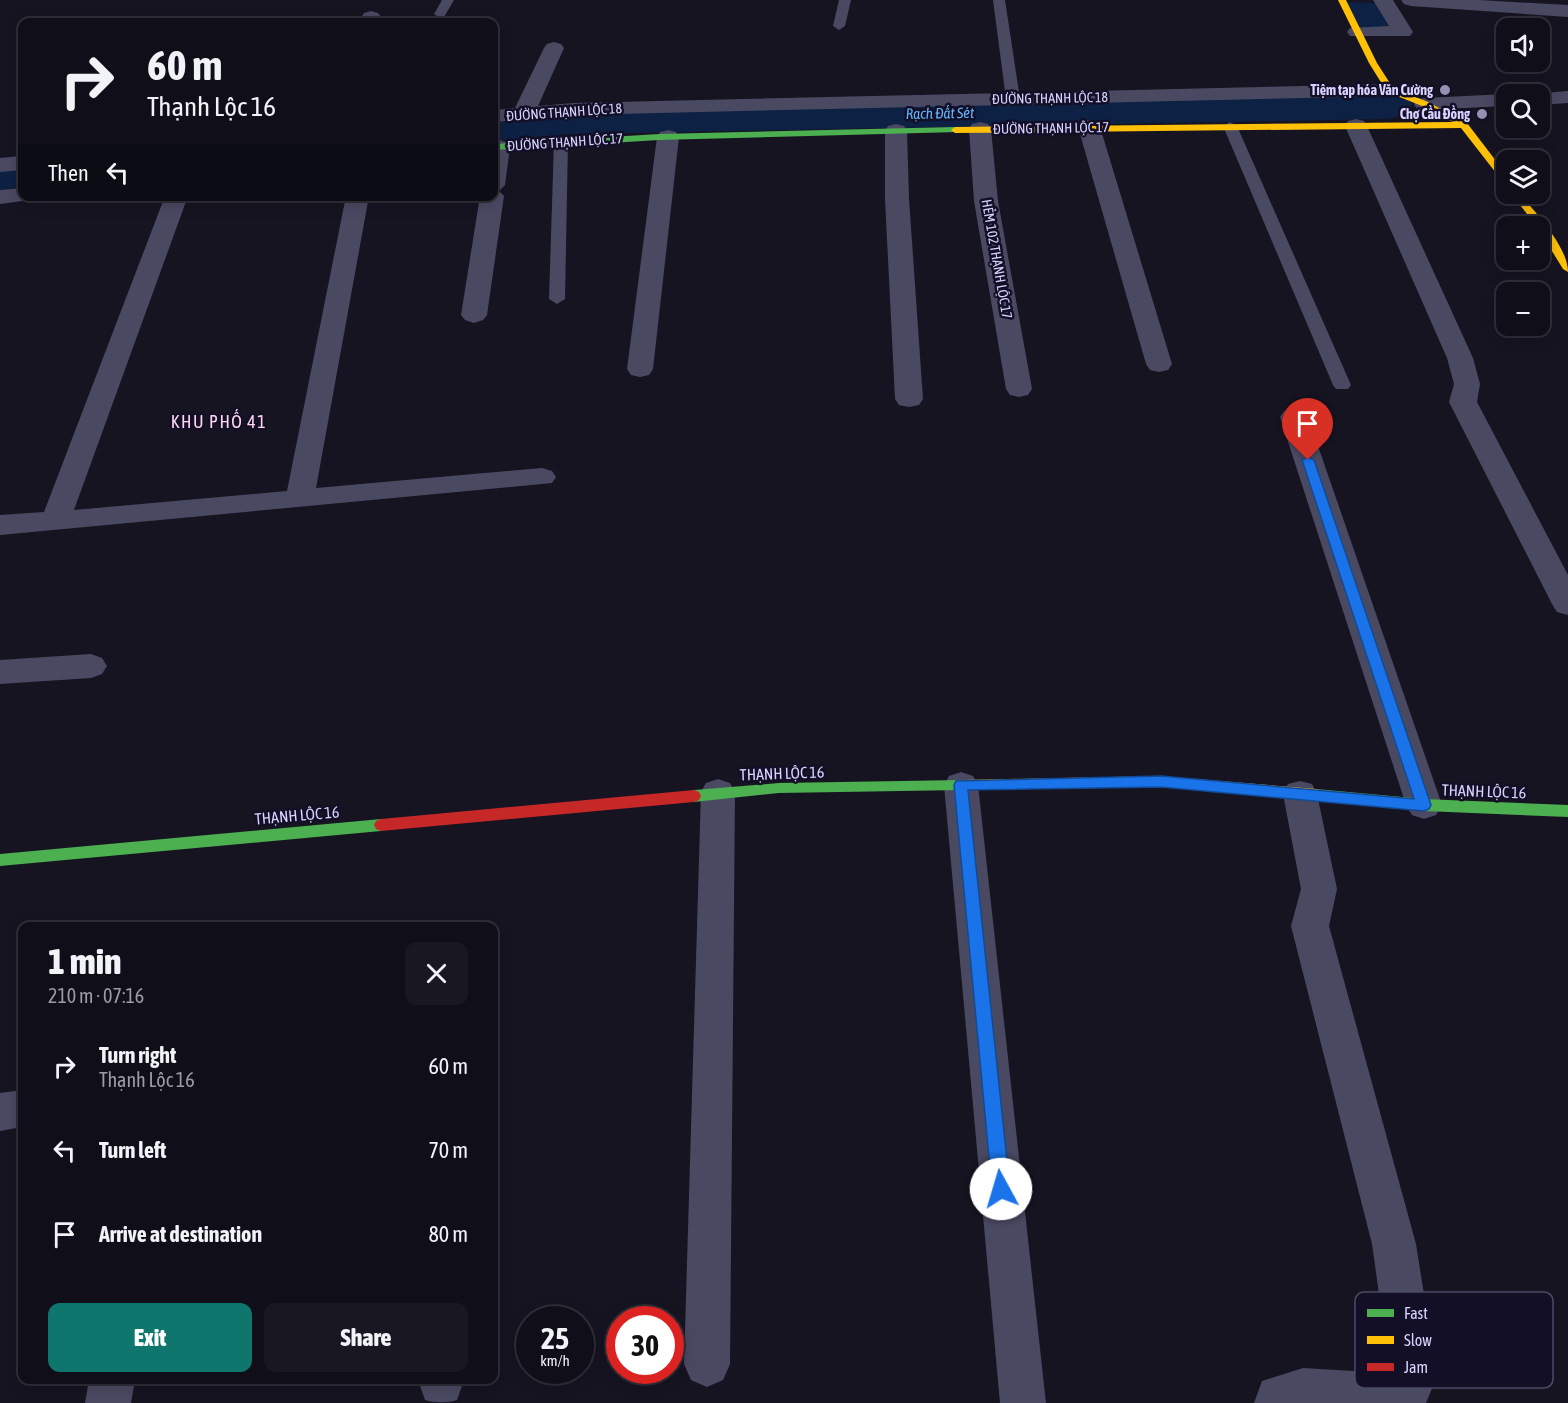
<!DOCTYPE html>
<meta charset="utf-8">
<style>
:root{--surface:#100f19;--page:#191822;--text:#f1f3f6;--muted:#9c9ca2;--line:#302f38;--accent:#0f766e}
body{margin:0;font-family:"Asap Condensed",sans-serif;background:var(--page);color:var(--text);height:100vh;display:flex;flex-direction:column;font-size:22px;white-space:nowrap}
*{box-sizing:border-box;margin:0}
p{font-size:20px;color:var(--muted)}
.icon{flex:none;width:33px;height:33px;fill:none;stroke:currentColor;stroke-width:2;stroke-linecap:round;stroke-linejoin:round}
.map{position:relative;flex:1;overflow:hidden}
.sheet{position:absolute;left:18px;top:922px;width:480px;height:462px;display:flex;flex-direction:column;background:var(--surface);border-radius:12px;box-shadow:0 3px 15px #0003,0 0 0 2px var(--line)}
.sheet>*{flex:none}
.guide{position:absolute;left:18px;top:18px;width:480px;height:183px;border-radius:12px;box-shadow:0 3px 15px #0003,0 0 0 2px var(--line);background:#100f19;color:var(--text);overflow:hidden}
.tools{position:absolute;left:1496px;top:18px;display:grid;gap:12px}
.tools a{display:grid;place-items:center;width:54px;height:54px;border-radius:12px;background:var(--surface);box-shadow:0 3px 15px #0003,0 0 0 2px var(--line);font-size:30px}
.speed{position:absolute;left:516px;top:1306px;display:flex;gap:12px;font-size:30px;font-weight:700;text-align:center}
.speed>*{display:grid;place-content:center;width:78px;height:78px;border-radius:50%;background:var(--surface);box-shadow:0 3px 15px #0003,0 0 0 2px var(--line);line-height:1}
.speed small{font-size:15px;font-weight:400}
.speed .limit{border:9px solid #d22;background:#fff;color:#111}
.pin{position:absolute;display:grid;place-items:center;width:51px;height:51px;color:#fff;margin:-62px -26px;border-radius:50% 50% 50% 0;rotate:-45deg;box-shadow:0 0 6px #0007}
.pin .icon{rotate:45deg}
.me{position:absolute;width:66px;margin:-33px;rotate:354deg;stroke-linejoin:round;filter:drop-shadow(0 0 4px #0008)}
.turn{display:flex;align-items:center;gap:21px;height:126px;padding:0 30px;font-size:27px}
.turn .icon{width:78px;height:78px;stroke-width:2.5}
.turn b{display:block;font-size:42px;line-height:51px}
.then{display:flex;align-items:center;height:57px;padding:0 30px;background:#0003;gap:12px;font-size:22px}
.round{display:grid;place-items:center;flex:none;width:63px;height:63px;border-radius:12px;background:var(--page)}
.headline{display:flex;align-items:center;justify-content:space-between;height:102px;padding:0 30px}
h1{font-size:36px;font-weight:800;line-height:45px}
.cta{display:flex;gap:12px;margin-top:auto;padding:12px 30px}
.cta a{flex:1;height:69px;border-radius:12px;background:var(--accent);color:#fff;font-size:24px;font-weight:800;line-height:69px;text-align:center}
.cta a+a{background:var(--page);color:var(--text)}
ul{padding:0;list-style:none}
li{display:flex;align-items:center;gap:18px;height:84px;padding:0 30px}
li div{flex:1}
li b{display:block;font-size:22px}
li em{font-style:normal}
.map>svg:first-child{display:block}
.water{fill:#0d2144}
.lines{fill:none;stroke-linecap:round;stroke-linejoin:round}
.river{fill:#0d2144;fill-rule:evenodd}
.lane{fill:#4a4962;fill-rule:evenodd}
.street{fill:#4a4962;fill-rule:evenodd}
.fast{fill:#4caf50;fill-rule:evenodd}
.slow{fill:#ffc107;fill-rule:evenodd}
.jam{fill:#c62828;fill-rule:evenodd}
.route{fill:#1a73e8;stroke:#114b97;stroke-width:1.5}
.poi-dot{fill:#9591b1;stroke:#130f26;stroke-width:2}
.labels{text-anchor:middle;dominant-baseline:central;stroke-width:5;stroke-linejoin:round;paint-order:stroke}
.far-poi-label{font-size:14px;font-weight:bold;fill:#d9d4ff;stroke:#130f26;text-anchor:end}
.far-street-label{font-size:14px;fill:#d9d4ff;stroke:#130f26}
.far-water-label{font-size:15px;font-style:italic;fill:#62b6ff;stroke:#130f26}
.street-label{font-size:16px;fill:#d9d4ff;stroke:#130f26}
.neighbourhood-label{font-size:18px;letter-spacing:1.5px;fill:#ffd6f0;stroke:#130f26}
.key{fill:#130f26;stroke:#4e4a67;stroke-width:1.5}
.key-label{font-size:16px;fill:#d9d4ff}
</style>
<div class="map">
<svg width="1568" height="1403" viewBox="0 0 1568 1403">
<rect width="100%" height="100%" fill="#161421"/>
<polygon class="water" points="1347,2 1376,3 1390,29 1360,28"/>
<g class="lines">
<g class="river">
<polygon points="1387,89 1405,93 1412,104 1405,115 1387,119 569,134 494,141 494,111 569,104"/>
<polygon points="22,155 22,187 0,190 0,158"/>
</g>
<g class="lane">
<polygon points="442,0 454,0 444,17 440,18 434,14"/>
<polygon points="839,0 851,0 845,26 839,30 833,26"/>
<polygon points="993,0 1005,0 1020,99 1013,103 1006,99"/>
<polygon points="1230,122 1237,126 1351,385 1348,389 1336,389 1333,385 1223,126"/>
<polygon points="561,137 568,141 565,299 557,304 549,299 554,141"/>
</g>
<g class="street">
<polygon points="1373,0 1393,0 1413,32 1410,36 1350,36 1347,32 1350,28 1389,26"/>
<polygon points="1401,0 1479,0 1568,5 1568,17 1411,6 1404,4"/>
<polygon points="371,11 378,13 381,17 377,22 358,22 364,13"/>
<polygon points="554,42 561,44 564,48 538,106 574,103 1390,84 1397,86 1400,90 1397,94 1390,96 574,115 494,122 494,110 515,108 544,48 547,44"/>
<polygon points="1568,91 1568,103 1539,105 1539,94 1532,94"/>
<polygon points="1506,94 1509,94 1506,94 1506,106 1425,110 1417,109 1414,104 1417,99 1425,98"/>
<polygon points="1356,119 1364,121 1367,126 1473,358 1480,384 1477,402 1568,575 1568,615 1557,612 1552,604 1449,402 1454,384 1447,358 1345,126 1348,121"/>
<polygon points="1089,120 1097,122 1100,127 1172,364 1168,370 1159,372 1150,370 1146,364 1078,127 1081,122"/>
<polygon points="980,122 988,124 991,129 998,201 1032,389 1028,395 1019,397 1010,395 1006,389 974,201 969,129 972,124"/>
<polygon points="896,124 904,126 907,131 909,199 923,399 919,405 909,407 899,405 895,399 885,199 885,131 888,126"/>
<polygon points="668,130 676,132 679,137 653,369 649,375 640,377 631,375 627,369 657,137 660,132"/>
<polygon points="499,140 507,142 510,147 505,185 499,191 504,196 487,315 483,320 474,323 465,320 461,315 480,196 494,196 494,142"/>
<polygon points="22,156 22,170 0,172 0,158"/>
<polygon points="22,188 22,196 32,196 30,200 0,204 0,190"/>
<polygon points="165,196 188,196 74,510 287,491 346,196 369,196 316,488 542,468 552,471 556,477 552,483 0,535 0,515 44,512"/>
<polygon points="1294,409 1304,411 1308,417 1442,805 1436,815 1424,819 1412,815 1406,805 1280,417 1284,411"/>
<polygon points="91,654 102,658 107,666 102,674 91,678 0,684 0,660"/>
<polygon points="961,772 973,776 978,785 1046,1403 1000,1403 944,785 949,776"/>
<polygon points="718,779 730,783 735,792 730,1364 723,1380 707,1387 691,1380 684,1364 701,792 706,783"/>
<polygon points="1300,781 1312,784 1317,794 1337,889 1329,926 1416,1244 1433,1351 1433,1386 1426,1403 1254,1403 1262,1381 1303,1368 1387,1373 1387,1351 1372,1244 1291,926 1301,889 1283,794 1288,784"/>
<polygon points="22,1090 22,1127 0,1131 0,1093"/>
<polygon points="89,1380 135,1380 131,1403 85,1403"/>
<path d="M418,1380H464L457,1400C448,1403 434,1403 425,1400Z"/>
</g>
<g class="fast">
<polygon points="955,127 958,128 958,132 659,140 494,150 494,144 659,134"/>
<polygon points="962,780 967,781 969,785 967,789 962,790 779,793 694,802 689,800 687,796 689,792 694,790 779,783"/>
<polygon points="1316,789 1424,799 1568,805 1568,817 1424,811 1316,801 1311,799 1309,795 1311,791"/>
<polygon points="381,819 386,821 388,825 386,829 381,831 0,866 0,854"/>
</g>
<g class="slow">
<polygon points="1338,0 1346,0 1377,63 1393,88 1428,102 1467,123 1506,174 1506,183 1503,182 1461,128 955,133 951,130 955,127 1453,122 1422,106 1387,92 1369,63"/>
<path d="M1512,194H1520C1536,213 1568,247 1568,272L1563,269L1539,230V226H1536Z"/>
<polygon points="1160,776 1316,789 1321,791 1323,795 1321,799 1316,801 1160,786 962,790 957,789 955,785 957,781 962,780"/>
</g>
<polygon class="jam" points="694,790 699,792 701,796 699,800 694,802 381,831 376,829 374,825 376,821 381,819"/>
</g>
<polygon class="route" points="1308,457 1314,460 1431,805 1429,809 1424,811 1161,787 968,790 1010,1189 1007,1195 1001,1197 995,1195 992,1189 954,785 956,781 1161,776 1414,799 1302,460"/>
<g class="poi-dot">
<circle cx="1445" cy="90" r="6"/>
<circle cx="1482" cy="114" r="6"/>
</g>
<g class="labels">
<g class="far-poi-label">
<text x="1433" y="90">Tiệm tạp hóa Văn Cường</text>
<text x="1470" y="114">Chợ Cầu Đồng</text>
</g>
<g class="far-street-label">
<text transform="translate(1050 98) rotate(-1)">ĐƯỜNG THẠNH LỘC 18</text>
<text transform="translate(564 112) rotate(-4)">ĐƯỜNG THẠNH LỘC 18</text>
<text transform="translate(1051 128) rotate(-1)">ĐƯỜNG THẠNH LỘC 17</text>
<text transform="translate(565 142) rotate(-4)">ĐƯỜNG THẠNH LỘC 17</text>
<text transform="translate(997 259) rotate(80)">HẺM 102 THẠNH LỘC 17</text>
</g>
<g class="far-water-label">
<text transform="translate(940 113) rotate(-1)">Rạch Đất Sét</text>
</g>
<g class="street-label">
<text transform="translate(782 773) rotate(-2)">THẠNH LỘC 16</text>
<text transform="translate(1484 791) rotate(2)">THẠNH LỘC 16</text>
<text transform="translate(297 815) rotate(-5)">THẠNH LỘC 16</text>
</g>
<g class="neighbourhood-label">
<text x="219" y="421">KHU PHỐ 41</text>
</g>
</g>
<rect x="1355" y="1292" width="198" height="96" rx="9" class="key"/>
<rect x="1367" y="1309" width="27" height="8" fill="#4caf50"/>
<rect x="1367" y="1336" width="27" height="8" fill="#ffc107"/>
<rect x="1367" y="1363" width="27" height="8" fill="#c62828"/>
<g class="key-label">
<text x="1404" y="1319">Fast</text>
<text x="1404" y="1346">Slow</text>
<text x="1404" y="1373">Jam</text>
</g>
</svg>
<div class="tools">
<a><svg class="icon" aria-label="sound" viewBox="0 0 24 24"><path d="M4 9h4l5-4v14l-5-4H4zM17 9q2 3 0 6"/></svg></a>
<a><svg class="icon" aria-label="search" viewBox="0 0 24 24"><circle cx="10" cy="10" r="6"/><path d="M15 15l6 6"/></svg></a>
<a><svg class="icon" aria-label="layers" viewBox="0 0 24 24"><path d="M12 4l9 5-9 5-9-5zM3 14l9 5 9-5"/></svg></a>
<a>+</a>
<a>−</a>
</div>
<div class="speed"><div>25<small>km/h</small></div><div class="limit">30</div></div>
<div class="pin" style="left:1308px;top:460px;background:#d93025"><svg class="icon" aria-label="arrive" viewBox="0 0 24 24"><path d="M6 21V4h12l-3 4 3 4H6"/></svg></div>
<svg class="me" style="left:1001px;top:1189px" viewBox="-20 -20 40 40"><circle r="19" fill="#fff"/><path d="M0-13L10 11 0 6-10 11z" fill="#1a73e8"/></svg>
<div class="guide">
<div class="turn"><svg class="icon" aria-label="right" viewBox="0 0 24 24"><path d="M7 20v-9h11M14 6l5 5-5 5"/></svg><div><b>60 m</b>Thạnh Lộc 16</div></div>
<div class="then">Then<svg class="icon" aria-label="left" viewBox="0 0 24 24"><path d="M17 20v-9H6M10 6l-5 5 5 5"/></svg></div>
</div>
<section class="sheet">
<div class="headline"><div><h1>1 min</h1><p>210 m · 07:16</p></div><a class="round"><svg class="icon" aria-label="close" viewBox="0 0 24 24"><path d="M6 6l12 12M18 6L6 18"/></svg></a></div>
<ul>
<li><svg class="icon" aria-label="right" viewBox="0 0 24 24"><path d="M7 20v-9h11M14 6l5 5-5 5"/></svg><div><b>Turn right</b><p>Thạnh Lộc 16</p></div><em>60 m</em></li>
<li><svg class="icon" aria-label="left" viewBox="0 0 24 24"><path d="M17 20v-9H6M10 6l-5 5 5 5"/></svg><div><b>Turn left</b></div><em>70 m</em></li>
<li><svg class="icon" aria-label="arrive" viewBox="0 0 24 24"><path d="M6 21V4h12l-3 4 3 4H6"/></svg><div><b>Arrive at destination</b></div><em>80 m</em></li>
</ul>
<div class="cta"><a>Exit</a><a>Share</a></div>
</section>
</div>
